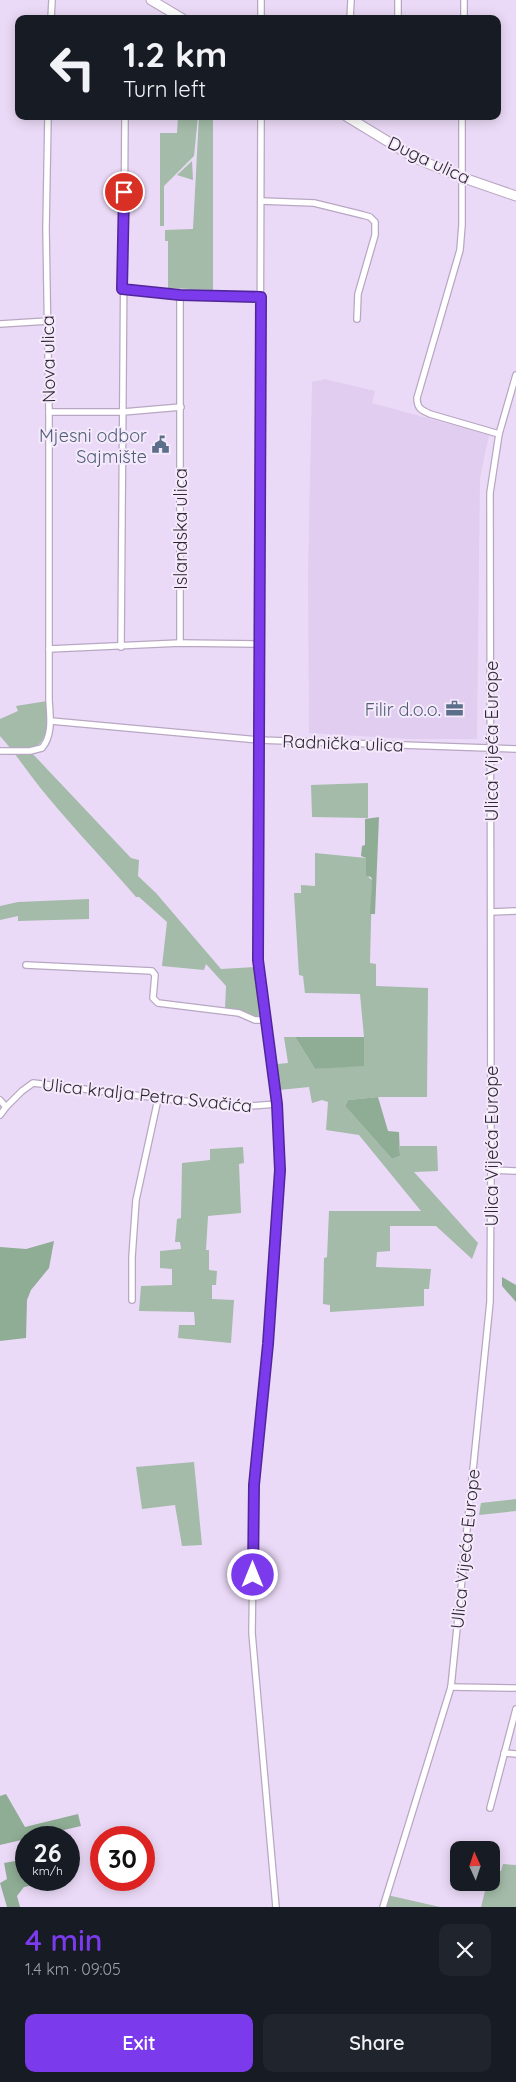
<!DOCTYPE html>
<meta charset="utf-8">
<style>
:root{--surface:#171b24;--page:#20242c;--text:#f1f3f6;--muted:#9ea1a6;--accent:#7c3aed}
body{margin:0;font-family:Quicksand,sans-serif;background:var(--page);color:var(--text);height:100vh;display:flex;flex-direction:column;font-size:19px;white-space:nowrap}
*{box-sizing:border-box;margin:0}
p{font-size:16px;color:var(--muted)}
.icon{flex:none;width:28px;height:28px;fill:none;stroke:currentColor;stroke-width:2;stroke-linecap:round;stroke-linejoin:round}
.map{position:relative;height:1907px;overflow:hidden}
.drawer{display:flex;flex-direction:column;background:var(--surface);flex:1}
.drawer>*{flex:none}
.banner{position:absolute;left:15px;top:15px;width:486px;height:105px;border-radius:10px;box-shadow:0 2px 12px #0003;background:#171b24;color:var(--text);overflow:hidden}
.needle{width:32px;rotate:357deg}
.controls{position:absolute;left:450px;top:1841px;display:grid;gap:10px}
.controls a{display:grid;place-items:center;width:50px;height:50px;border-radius:10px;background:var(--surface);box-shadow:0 2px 12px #0003;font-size:25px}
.speed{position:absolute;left:15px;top:1826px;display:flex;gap:10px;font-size:25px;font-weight:700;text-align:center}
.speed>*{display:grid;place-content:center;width:65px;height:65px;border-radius:50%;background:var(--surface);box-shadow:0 2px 12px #0003;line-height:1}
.speed small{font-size:12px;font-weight:400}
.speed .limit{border:8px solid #d22;background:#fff;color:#111}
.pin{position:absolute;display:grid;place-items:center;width:42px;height:42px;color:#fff;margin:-21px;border:2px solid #fff;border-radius:50%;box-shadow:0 1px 5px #0007}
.me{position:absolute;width:55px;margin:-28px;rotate:0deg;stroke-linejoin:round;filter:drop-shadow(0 0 4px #0008)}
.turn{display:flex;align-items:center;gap:18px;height:105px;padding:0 25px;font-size:22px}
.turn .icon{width:65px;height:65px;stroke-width:2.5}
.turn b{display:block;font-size:35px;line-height:42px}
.round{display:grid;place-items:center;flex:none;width:52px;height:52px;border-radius:10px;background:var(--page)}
.headline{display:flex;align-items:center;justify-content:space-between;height:85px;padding:0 25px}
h1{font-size:30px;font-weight:600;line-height:38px;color:var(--accent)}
.button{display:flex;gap:10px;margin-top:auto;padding:10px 25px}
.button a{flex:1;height:58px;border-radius:10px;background:var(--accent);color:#fff;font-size:20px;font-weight:600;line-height:58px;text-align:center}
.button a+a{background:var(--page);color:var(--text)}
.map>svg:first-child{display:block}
.built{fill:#e1cdef}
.green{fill:#a3bba8}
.forest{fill:#8fad95}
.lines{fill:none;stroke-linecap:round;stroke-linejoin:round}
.street-casing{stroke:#b8a7c2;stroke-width:8}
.secondary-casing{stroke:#b8a7c2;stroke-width:11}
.street{stroke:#fff;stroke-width:5.5}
.secondary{stroke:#fff;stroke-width:9}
.route-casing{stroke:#51269a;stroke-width:12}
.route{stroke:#7c3aed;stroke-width:9}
.labels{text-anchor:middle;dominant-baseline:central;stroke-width:4;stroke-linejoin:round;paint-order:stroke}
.street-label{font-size:18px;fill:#2d2631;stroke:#f5eafc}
.service-label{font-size:18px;fill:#4e5e75;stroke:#f5eafc;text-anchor:end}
</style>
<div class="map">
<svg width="516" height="1907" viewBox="0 0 516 1907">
<rect width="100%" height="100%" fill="#ebdaf7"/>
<polygon class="built" points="325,379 375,391 372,403 489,435 480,478 477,739 409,739 309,733 308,573 312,382"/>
<g class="green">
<polygon points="178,116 198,116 194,156 164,186 164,226 160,226 160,133 177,133"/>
<polygon points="199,116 213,116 213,290 168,288 168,241 165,241 165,230 193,229"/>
<polygon points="192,161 193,180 177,175"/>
<path d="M47,701C47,722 51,740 30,751L131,858L139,860L138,876L156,893L221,969L255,967L259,1016L257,1018L246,1012L225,1009L226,986L206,964L204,970L162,966L167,922L139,897H136C107,863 75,830 47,796C30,776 17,755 0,736V719L18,711L16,706Z"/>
<polygon points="368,783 368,818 312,817 311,785"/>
<polygon points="315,853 366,858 366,875 372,880 370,963 376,964 376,986 428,988 427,1097 378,1097 348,1100 345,1106 392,1159 400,1156 400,1146 437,1146 438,1171 414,1172 478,1243 472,1259 436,1226 390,1226 390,1251 377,1252 376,1267 431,1269 429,1289 424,1289 424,1306 330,1312 330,1305 323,1304 324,1258 327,1257 329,1211 421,1211 359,1135 326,1130 328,1102 322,1100 312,1103 309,1087 279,1090 277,1064 288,1063 284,1037 295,1037 315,1069 349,1066 364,1037 360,994 305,993 303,976 299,975 294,893 301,893 301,885 315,886"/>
<polygon points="89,899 89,919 18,921 18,916 0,920 0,906 18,902"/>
<polygon points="243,1147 244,1163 239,1164 241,1213 208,1216 206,1250 209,1250 209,1270 217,1271 216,1285 212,1285 212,1299 234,1300 231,1343 178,1338 179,1325 195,1325 194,1312 139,1311 141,1286 172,1285 172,1269 160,1268 160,1251 181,1249 180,1242 175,1242 177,1219 181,1218 182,1163 210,1160 210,1149"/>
<polygon points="194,1462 202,1545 182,1546 175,1505 142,1509 136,1467"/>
<polygon points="516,1499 516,1511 479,1515 481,1503"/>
<polygon points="503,1864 516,1865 516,1907 481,1907 487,1883 491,1882 491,1871 501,1871"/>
<polygon points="387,1895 440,1907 383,1907"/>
</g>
<g class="forest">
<polygon points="379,817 375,914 370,914 372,880 371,877 366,876 366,858 361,856 362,846 365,845 365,819"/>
<polygon points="295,1037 364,1037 364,1066 315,1069"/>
<polygon points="378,1097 388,1131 399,1132 400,1156 392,1159 345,1106 348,1100"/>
<polygon points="54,1241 49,1268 31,1290 27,1300 26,1338 0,1341 0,1247 26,1249"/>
<polygon points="502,1277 516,1285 516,1302 502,1286"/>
<polygon points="6,1794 25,1827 78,1814 81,1826 0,1845 0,1796"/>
<polygon points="26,1859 26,1880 57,1880 24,1887 17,1896 20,1907 7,1907 0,1883 7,1879 4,1863"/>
</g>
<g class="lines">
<defs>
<g id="street">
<polyline points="261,0 261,19"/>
<polyline points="51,19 52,0"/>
<polyline points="350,19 351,0"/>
<polyline points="398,19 398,0"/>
<polyline points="464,19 464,0"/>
<polyline points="261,116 258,960 277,1104 280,1170 268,1344 254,1485 252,1633 276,1907"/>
<path d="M462,116V225L460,250L417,398C417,408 421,410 430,414L499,434"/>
<polyline points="261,201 314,203 363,215 370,217 375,222 375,235 358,294 357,319"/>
<polyline points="122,289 180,295 261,297"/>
<polyline points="0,324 48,321"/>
<polyline points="49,412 123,412 181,407"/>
<polyline points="180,643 180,295"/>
<polyline points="121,647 125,116"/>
<polyline points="49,649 180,643 260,644"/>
<polyline points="51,721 258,740 516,749"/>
<path d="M0,751H30L42,748C53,735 50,716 49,700V412L46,229L48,116"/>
<polyline points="491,912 516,911"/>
<polyline points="26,965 152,971 155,975 153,998 158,1003 239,1013 255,1020 266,1020"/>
<polyline points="0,1100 6,1107 22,1091 33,1083 235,1107 277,1104"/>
<polyline points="0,1115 6,1107"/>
<polyline points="491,1170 516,1171"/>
<polyline points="132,1300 132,1257 136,1200 158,1099"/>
<polyline points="451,1687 516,1688"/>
<polyline points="504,1753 516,1754"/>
<polyline points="490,1808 516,1709"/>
<polyline points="383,1907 451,1687 490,1302 491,1170 490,493 499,434 516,375"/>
</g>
<g id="secondary">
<polyline points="151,0 183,19"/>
<polyline points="346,116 415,158 461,177 516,196"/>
</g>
</defs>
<use href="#street" class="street-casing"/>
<use href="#secondary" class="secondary-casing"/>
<use href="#street" class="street"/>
<use href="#secondary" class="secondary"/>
</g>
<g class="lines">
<defs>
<polyline id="route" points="124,192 122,289 180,295 261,297 258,960 277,1104 280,1170 268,1344 254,1485 253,1575"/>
</defs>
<use href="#route" class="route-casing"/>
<use href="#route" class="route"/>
</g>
<defs>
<symbol id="civic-bare" viewBox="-9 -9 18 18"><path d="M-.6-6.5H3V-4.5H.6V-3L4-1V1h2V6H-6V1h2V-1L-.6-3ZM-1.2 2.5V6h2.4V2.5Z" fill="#5c6f8a" stroke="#f5eafc" stroke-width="2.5" paint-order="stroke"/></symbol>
<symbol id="office-bare" viewBox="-9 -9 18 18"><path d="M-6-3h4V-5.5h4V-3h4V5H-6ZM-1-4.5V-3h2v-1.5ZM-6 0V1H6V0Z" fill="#5c6f8a" stroke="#f5eafc" stroke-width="2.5" paint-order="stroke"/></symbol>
</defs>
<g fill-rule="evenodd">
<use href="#civic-bare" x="148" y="432" width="25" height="25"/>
<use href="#office-bare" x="442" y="696" width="25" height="25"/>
</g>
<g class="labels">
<g class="street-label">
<text transform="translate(429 160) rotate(25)">Duga ulica</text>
<text transform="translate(48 359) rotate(-91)">Nova ulica</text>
<text transform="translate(180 529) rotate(-90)">Islandska ulica</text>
<text transform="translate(491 741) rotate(-90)">Ulica Vijeća Europe</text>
<text transform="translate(343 743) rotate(2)">Radnička ulica</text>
<text transform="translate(147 1095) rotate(6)">Ulica kralja Petra Svačića</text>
<text transform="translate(491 1146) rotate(-90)">Ulica Vijeća Europe</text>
<text transform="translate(465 1549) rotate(-84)">Ulica Vijeća Europe</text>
</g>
<g class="service-label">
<text x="147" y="435">Mjesni odbor<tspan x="147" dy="21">Sajmište</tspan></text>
<text x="441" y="709">Filir d.o.o.</text>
</g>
</g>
</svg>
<div class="controls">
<a><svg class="needle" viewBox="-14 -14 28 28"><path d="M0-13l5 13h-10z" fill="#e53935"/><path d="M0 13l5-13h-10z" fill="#9ea1a6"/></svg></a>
</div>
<div class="speed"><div>26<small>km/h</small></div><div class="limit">30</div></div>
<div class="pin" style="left:124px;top:192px;background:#d93025"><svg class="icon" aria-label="arrive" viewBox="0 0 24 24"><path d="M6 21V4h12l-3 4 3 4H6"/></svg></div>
<svg class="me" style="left:253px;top:1575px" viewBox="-20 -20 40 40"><circle r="17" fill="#7c3aed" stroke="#fff" stroke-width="3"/><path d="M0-11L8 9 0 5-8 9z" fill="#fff"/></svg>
<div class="banner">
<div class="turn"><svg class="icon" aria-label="left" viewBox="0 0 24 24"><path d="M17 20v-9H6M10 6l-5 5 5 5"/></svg><div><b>1.2 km</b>Turn left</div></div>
</div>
</div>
<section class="drawer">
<div class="headline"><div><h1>4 min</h1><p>1.4 km · 09:05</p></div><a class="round"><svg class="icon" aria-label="close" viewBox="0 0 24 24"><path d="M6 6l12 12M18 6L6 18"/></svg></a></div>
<div class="button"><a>Exit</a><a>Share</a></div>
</section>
